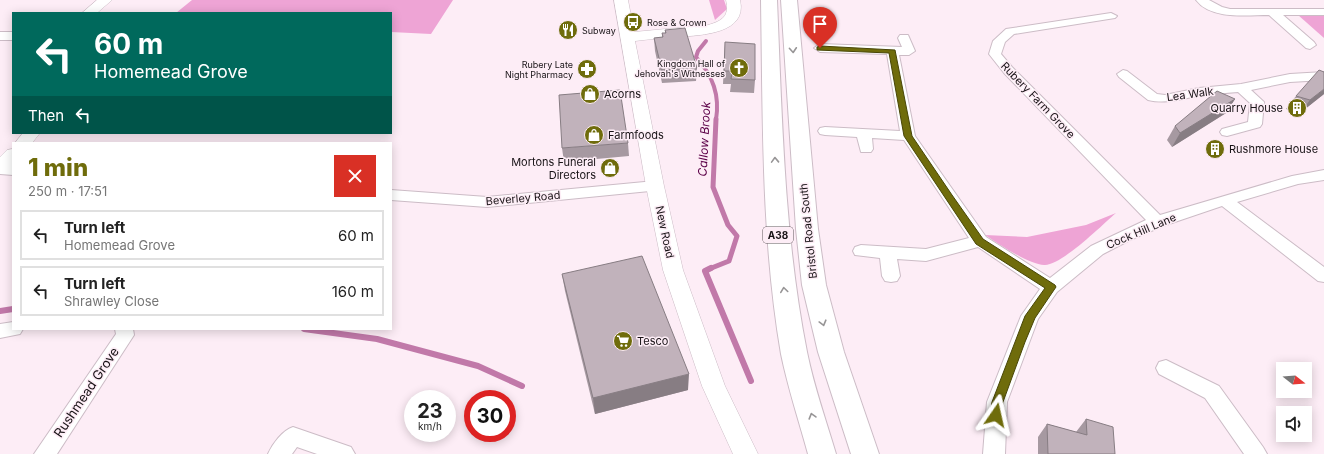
<!DOCTYPE html>
<meta charset="utf-8">
<style>
:root{--surface:#fff;--page:#f2f2f2;--text:#222;--muted:#767676;--line:#e0e0e0;--accent:#6f6c0b}
body{margin:0;font-family:Inter,sans-serif;background:var(--page);color:var(--text);height:100vh;display:flex;flex-direction:column;font-size:15px;white-space:nowrap}
*{box-sizing:border-box;margin:0}
p{font-size:13px;color:var(--muted)}
.icon{flex:none;width:22px;height:22px;fill:none;stroke:currentColor;stroke-width:2;stroke-linecap:round;stroke-linejoin:round}
.map{position:relative;flex:1;overflow:hidden}
.side{position:absolute;left:12px;top:142px;width:380px;height:188px;display:flex;flex-direction:column;background:var(--surface);border-radius:0px;box-shadow:0 2px 10px #0003}
.side>*{flex:none}
.banner{position:absolute;left:12px;top:12px;width:380px;height:122px;border-radius:0px;box-shadow:0 2px 10px #0003;background:#00695c;color:#fff;overflow:hidden}
.needle{width:26px;rotate:107deg}
.tools{position:absolute;left:1276px;top:362px;display:grid;gap:8px}
.tools a{display:grid;place-items:center;width:36px;height:36px;border-radius:0px;background:var(--surface);box-shadow:0 2px 10px #0003;font-size:20px}
.speed{position:absolute;left:404px;top:390px;display:flex;gap:8px;font-size:20px;font-weight:700;text-align:center}
.speed>*{display:grid;place-content:center;width:52px;height:52px;border-radius:50%;background:var(--surface);box-shadow:0 2px 10px #0003;line-height:1}
.speed small{font-size:10px;font-weight:400}
.speed .limit{border:6px solid #d22;background:#fff;color:#111}
.pin{position:absolute;display:grid;place-items:center;width:34px;height:34px;color:#fff;margin:-41px -17px;border-radius:50% 50% 50% 0;rotate:-45deg;box-shadow:0 0 4px #0007}
.pin .icon{rotate:45deg}
.me{position:absolute;width:44px;margin:-22px;rotate:11deg;stroke-linejoin:round;filter:drop-shadow(0 0 3px #0008)}
.turn{display:flex;align-items:center;gap:14px;height:84px;padding:0 16px;font-size:18px}
.turn .icon{width:52px;height:52px;stroke-width:2.5}
.turn b{display:block;font-size:28px;line-height:34px}
.then{display:flex;align-items:center;height:38px;padding:0 16px;background:#0003;gap:8px;font-size:15px}
.round{display:grid;place-items:center;flex:none;width:42px;height:42px;border-radius:0px;background:var(--page)}
.headline{display:flex;align-items:center;justify-content:space-between;height:68px;padding:0 16px}
h1{font-size:24px;font-weight:800;line-height:30px;color:var(--accent)}
ul{padding:0;list-style:none}
li{display:flex;align-items:center;gap:12px;height:50px;margin:0 8px 6px;padding:0 8px;border:2px solid var(--line);border-radius:0px}
li div{flex:1}
li b{display:block;font-size:15px}
li em{font-style:normal}
.map>svg:first-child{display:block}
.green{fill:#eea4d5}
.lines{fill:none;stroke-linecap:round;stroke-linejoin:round}
.stream-far2{stroke:#c179a9;stroke-width:4}
.stream-far1{stroke:#c179a9;stroke-width:5}
.stream{stroke:#c179a9;stroke-width:6}
.minor-casing{stroke:#ccbcc6;stroke-width:2}
.tertiary-casing{stroke:#ccbcc6;stroke-width:1}
.trunk-casing{stroke:#ccbcc6;stroke-width:2}
.minor{fill:#fff;fill-rule:evenodd}
.tertiary{fill:#fff;fill-rule:evenodd}
.trunk{fill:#fff;fill-rule:evenodd}
.wall{fill:#a699a1}
.shaded-wall{fill:#877d83}
.building{fill:#c1b2bb;stroke:#877d83}
.oneway{stroke:#979596}
.route{fill:#6f6c0b;stroke:#484607}
.labels{text-anchor:middle;dominant-baseline:central;stroke-width:3;stroke-linejoin:round;paint-order:stroke}
.far-poi-label{font-size:9px;fill:#181316;stroke:#fdedf6;text-anchor:start}
.shield{fill:#fdedf6;stroke:#5d5459;stroke-width:1}
.shield-label{font-size:10px;font-weight:bold;fill:#181316}
.poi-label{font-size:11px;fill:#181316;stroke:#fdedf6;text-anchor:start}
.street-label{font-size:11px;fill:#181316;stroke:#fdedf6}
.water-label{font-size:12px;font-style:italic;fill:#5c0148;stroke:#fdedf6}
.near-street-label{font-size:13px;fill:#181316;stroke:#fdedf6}
</style>
<div class="map">
<svg width="1324" height="454" viewBox="0 0 1324 454">
<rect width="100%" height="100%" fill="#fdedf6"/>
<g class="green">
<polygon points="192,0 453,0 431,34 391,32 391,13 176,13"/>
<polygon points="709,0 724,0 727,9 715,20"/>
<polygon points="1298,15 1324,15 1324,38"/>
<path d="M1116,213C1101,226 1063,264 1045,265C1031,266 997,243 985,235L1027,237L1086,225Z"/>
</g>
<g class="lines">
<path class="stream-far2" d="M706,41L698,51L696,57C713,76 720,95 716,120"/>
<polyline class="stream-far1" points="709,269 729,261 737,236 728,225 713,187 716,119"/>
<g class="stream">
<polyline points="711,268 705,271 751,381"/>
<polyline points="0,311 13,309"/>
<polyline points="304,329 377,339 478,366 522,386"/>
</g>
<defs>
<g id="minor">
<path d="M1196,0H1209L1222,7L1230,9H1324V15H1283L1314,42L1316,45L1310,49L1306,48L1269,15C1247,15 1211,20 1196,0Z"/>
<polygon points="1111,13 1117,16 1115,18 1014,34 1005,42 1001,54 1012,67 1160,215 1292,176 1324,170 1324,180 1298,184 1237,202 1324,267 1324,282 1318,281 1222,206 1163,226 1130,240 1103,254 1057,292 1038,319 1007,402 1005,454 983,454 987,402 1021,316 1040,289 978,247 926,261 897,259 900,276 897,281 891,282 885,281 882,276 880,258 855,255 853,251 855,247 861,245 926,249 969,238 904,140 872,138 873,149 871,152 861,152 857,137 825,135 820,134 818,131 820,128 825,127 900,131 887,54 820,52 814,48 820,44 902,47 898,38 900,35 908,35 915,51 909,55 899,55 915,136 986,237 1050,278 1091,246 1146,220 1004,73 989,54 993,41 1006,29"/>
<rect x="0" y="32" width="13" height="8"/>
<path d="M1123,70L1127,71L1157,94L1165,95L1199,88L1241,84L1290,74L1324,72V80L1290,82L1251,90L1264,102L1262,124L1260,127L1227,136L1222,135L1220,132L1222,129L1248,122L1250,103L1238,92C1225,93 1211,94 1198,96C1180,99 1166,104 1148,100L1119,77L1117,74Z"/>
<polygon points="0,164 13,165 13,175 0,174"/>
<polygon points="655,181 660,182 663,186 660,190 487,207 391,200 391,190 487,197"/>
<polygon points="13,322 13,329 23,329 20,334 0,338 0,324"/>
<polygon points="115,329 133,329 134,335 57,454 34,454 116,334"/>
<polygon points="1166,360 1219,386 1263,447 1267,454 1244,454 1205,398 1159,374 1156,368 1159,362"/>
<path d="M293,427L351,447L355,454H317L297,447L292,454H268C273,443 282,431 293,427Z"/>
</g>
<g id="tertiary">
<polygon points="97,0 112,0 97,13 82,13"/>
<path d="M614,0H628L634,32L708,25C722,21 730,16 726,0H740C748,34 701,35 679,37C664,38 650,39 635,41L664,186L683,270L725,386L758,454H733L702,386L663,270L646,186Z"/>
<polygon points="23,133 40,133 32,143 15,143"/>
<polygon points="13,149 13,164 6,171 0,173 0,157 7,150"/>
</g>
<g id="trunk">
<path d="M761,0H777C782,118 784,236 807,352C814,387 826,420 836,454H808C799,421 788,388 781,354C761,238 763,118 761,0Z"/>
<polygon points="781,0 797,0 818,229 826,285 844,352 879,454 851,454 818,352 802,285 796,229"/>
</g>
</defs>
<use href="#minor" class="minor-casing"/>
<use href="#tertiary" class="tertiary-casing"/>
<use href="#trunk" class="trunk-casing"/>
<use href="#minor" class="minor"/>
<use href="#tertiary" class="tertiary"/>
<use href="#trunk" class="trunk"/>
</g>
<g class="wall">
<polygon points="665,30 697,68 696,81 662,83 655,51 654,38 662,37 662,33 665,33"/>
<polygon points="725,42 755,80 754,93 730,92 731,84 723,84"/>
<polygon points="1324,94 1300,113 1286,109 1296,96"/>
<polygon points="1235,99 1226,113 1172,147 1167,140 1175,126"/>
<polygon points="628,143 629,156 564,162 562,148"/>
<polygon points="562,274 688,390 595,414 565,291"/>
<polygon points="1086,419 1115,454 1038,454 1038,437 1047,424 1076,432"/>
</g>
<g class="shaded-wall">
<polygon points="1324,89 1324,94 1300,113 1310,100"/>
<polygon points="1235,99 1226,113 1172,147 1180,133"/>
<polygon points="689,374 688,390 595,414 593,398"/>
</g>
<g class="building">
<polygon points="685,28 697,68 662,70 654,38 663,37 662,33 666,33 665,30"/>
<polygon points="725,42 755,44 755,80 731,79 732,71 724,71"/>
<polygon points="1319,70 1324,72 1324,89 1310,100 1296,96"/>
<polygon points="620,90 628,143 562,148 559,95"/>
<polygon points="1217,91 1235,99 1180,133 1175,126"/>
<polygon points="642,256 689,374 593,398 562,274"/>
<polygon points="1086,419 1113,427 1115,454 1048,454 1047,424 1087,435"/>
</g>
<defs><path id="oneway-chevron" d="M-2-3.5L2.5 0L-2 3.5" fill="none" stroke-width="1.6" stroke-linecap="round" stroke-linejoin="round"/></defs>
<g class="oneway">
<use href="#oneway-chevron" transform="translate(793 50) rotate(86)"/>
<use href="#oneway-chevron" transform="translate(775 160) rotate(-92)"/>
<use href="#oneway-chevron" transform="translate(784 290) rotate(-98)"/>
<use href="#oneway-chevron" transform="translate(823 323) rotate(75)"/>
<use href="#oneway-chevron" transform="translate(812 416) rotate(-106)"/>
</g>
<polygon class="route" points="820,46 895,50 912,136 952,195 983,239 1055,285 1056,287 1035,318 1025,342 1003,402 1000,419 996,420 992,419 990,415 992,402 1025,316 1045,288 976,244 904,136 889,53 817,50 817,47"/>
<defs>
<symbol id="bus-disc" viewBox="-11 -11 22 22"><circle r="9.5" fill="#6f6c0b" stroke="#fdedf6"/><path d="M-5-6H5V4H4V6H2V4H-2V6H-4V4H-5ZM-3.5-4V0h7V-4ZM-3.5 1.2v1.5H-2V1.2ZM2 1.2v1.5H3.5V1.2Z" fill="#fff"/></symbol>
<symbol id="restaurant-disc" viewBox="-11 -11 22 22"><circle r="9.5" fill="#6f6c0b" stroke="#fdedf6"/><path d="M-5-6h1v4h1v-4h1v4h1v-4h1v5L-1.5 .5V6h-2V.5L-5-1ZM5-6V6H3V1.5H1.5Q1.5-4 5-6Z" fill="#fff"/></symbol>
<symbol id="church-disc" viewBox="-11 -11 22 22"><circle r="9.5" fill="#6f6c0b" stroke="#fdedf6"/><path d="M-1.2-6h2.4v3.5h3.3v2.4h-3.3V6h-2.4V-.1h-3.3v-2.4h3.3Z" fill="#fff"/></symbol>
<symbol id="pharmacy-disc" viewBox="-11 -11 22 22"><circle r="9.5" fill="#6f6c0b" stroke="#fdedf6"/><path d="M-2-6h4v4h4v4h-4v4h-4v-4h-4v-4h4Z" fill="#fff"/></symbol>
<symbol id="shop-disc" viewBox="-11 -11 22 22"><circle r="9.5" fill="#6f6c0b" stroke="#fdedf6"/><path d="M-5-2.5h2.3a2.7 3.5 0 0 1 5.4 0H5L5.5 6h-11ZM-1.5-2.5h3a1.5 2.3 0 0 0-3 0Z" fill="#fff"/></symbol>
<symbol id="building-disc" viewBox="-11 -11 22 22"><circle r="9.5" fill="#6f6c0b" stroke="#fdedf6"/><path d="M-4-6H4V6H1V3H-1V6H-4ZM-2.5-4.3h1.7v1.8h-1.7ZM.8-4.3h1.7v1.8H.8ZM-2.5-1h1.7V.8h-1.7ZM.8-1h1.7V.8H.8Z" fill="#fff"/></symbol>
<symbol id="supermarket-disc" viewBox="-11 -11 22 22"><circle r="9.5" fill="#6f6c0b" stroke="#fdedf6"/><path d="M-6-5.5h2.5l.6 2H6L4.5 2H-2.5L-4.4-4H-6ZM-1.5 3.2a1.3 1.3 0 1 0 .1 0ZM3 3.2a1.3 1.3 0 1 0 .1 0Z" fill="#fff"/></symbol>
</defs>
<g fill-rule="evenodd">
<use href="#bus-disc" x="622" y="11" width="22" height="22"/>
<use href="#restaurant-disc" x="557" y="19" width="22" height="22"/>
<use href="#church-disc" x="728" y="57" width="22" height="22"/>
<use href="#pharmacy-disc" x="576" y="58" width="22" height="22"/>
<use href="#shop-disc" x="579" y="83" width="22" height="22"/>
<use href="#building-disc" x="1286" y="97" width="22" height="22"/>
<use href="#shop-disc" x="583" y="124" width="22" height="22"/>
<use href="#building-disc" x="1204" y="138" width="22" height="22"/>
<use href="#shop-disc" x="599" y="157" width="22" height="22"/>
<use href="#supermarket-disc" x="612" y="330" width="22" height="22"/>
</g>
<g class="labels">
<g class="far-poi-label">
<text x="647" y="22">Rose &amp; Crown</text>
<text x="582" y="30">Subway</text>
<text x="725" y="63" text-anchor="end">Kingdom Hall of<tspan x="725" dy="10">Jehovah's Witnesses</tspan></text>
<text x="573" y="64" text-anchor="end">Rubery Late<tspan x="573" dy="10">Night Pharmacy</tspan></text>
</g>
<rect class="shield" x="763" y="227" width="30" height="16" rx="3"/>
<g class="shield-label">
<text x="778" y="235">A38</text>
</g>
<g class="poi-label">
<text x="604" y="94">Acorns</text>
<text x="1283" y="108" text-anchor="end">Quarry House</text>
<text x="608" y="135">Farmfoods</text>
<text x="1229" y="149">Rushmore House</text>
<text x="596" y="162" text-anchor="end">Mortons Funeral<tspan x="596" dy="13">Directors</tspan></text>
<text x="637" y="341">Tesco</text>
</g>
<g class="street-label">
<text transform="translate(1190 94) rotate(-8)">Lea Walk</text>
<text transform="translate(1038 100) rotate(46)">Rubery Farm Grove</text>
<text transform="translate(523 198) rotate(-5)">Beverley Road</text>
<text transform="translate(808 231) rotate(-96)">Bristol Road South</text>
<text transform="translate(1141 231) rotate(-23)">Cock Hill Lane</text>
<text transform="translate(665 232) rotate(78)">New Road</text>
</g>
<g class="water-label">
<text transform="translate(704 139) rotate(-87)">Callow Brook</text>
</g>
<g class="near-street-label">
<text transform="translate(86 392) rotate(-56)">Rushmead Grove</text>
</g>
</g>
</svg>
<div class="tools">
<a><svg class="needle" viewBox="-14 -14 28 28"><path d="M0-13l5 13h-10z" fill="#e53935"/><path d="M0 13l5-13h-10z" fill="#767676"/></svg></a>
<a><svg class="icon" aria-label="sound" viewBox="0 0 24 24"><path d="M4 9h4l5-4v14l-5-4H4zM17 9q2 3 0 6"/></svg></a>
</div>
<div class="speed"><div>23<small>km/h</small></div><div class="limit">30</div></div>
<div class="pin" style="left:820px;top:48px;background:#d93025"><svg class="icon" aria-label="arrive" viewBox="0 0 24 24"><path d="M6 21V4h12l-3 4 3 4H6"/></svg></div>
<svg class="me" style="left:996px;top:415px" viewBox="-20 -20 40 40"><path d="M0-17L14 15 0 8-14 15z" fill="#6f6c0b" stroke="#fff" stroke-width="4"/></svg>
<div class="banner">
<div class="turn"><svg class="icon" aria-label="left" viewBox="0 0 24 24"><path d="M17 20v-9H6M10 6l-5 5 5 5"/></svg><div><b>60 m</b>Homemead Grove</div></div>
<div class="then">Then<svg class="icon" aria-label="left" viewBox="0 0 24 24"><path d="M17 20v-9H6M10 6l-5 5 5 5"/></svg></div>
</div>
<section class="side">
<div class="headline"><div><h1>1 min</h1><p>250 m · 17:51</p></div><a class="round" style="background:#d93025;color:#fff"><svg class="icon" aria-label="close" viewBox="0 0 24 24"><path d="M6 6l12 12M18 6L6 18"/></svg></a></div>
<ul>
<li><svg class="icon" aria-label="left" viewBox="0 0 24 24"><path d="M17 20v-9H6M10 6l-5 5 5 5"/></svg><div><b>Turn left</b><p>Homemead Grove</p></div><em>60 m</em></li>
<li><svg class="icon" aria-label="left" viewBox="0 0 24 24"><path d="M17 20v-9H6M10 6l-5 5 5 5"/></svg><div><b>Turn left</b><p>Shrawley Close</p></div><em>160 m</em></li>
</ul>
</section>
</div>
